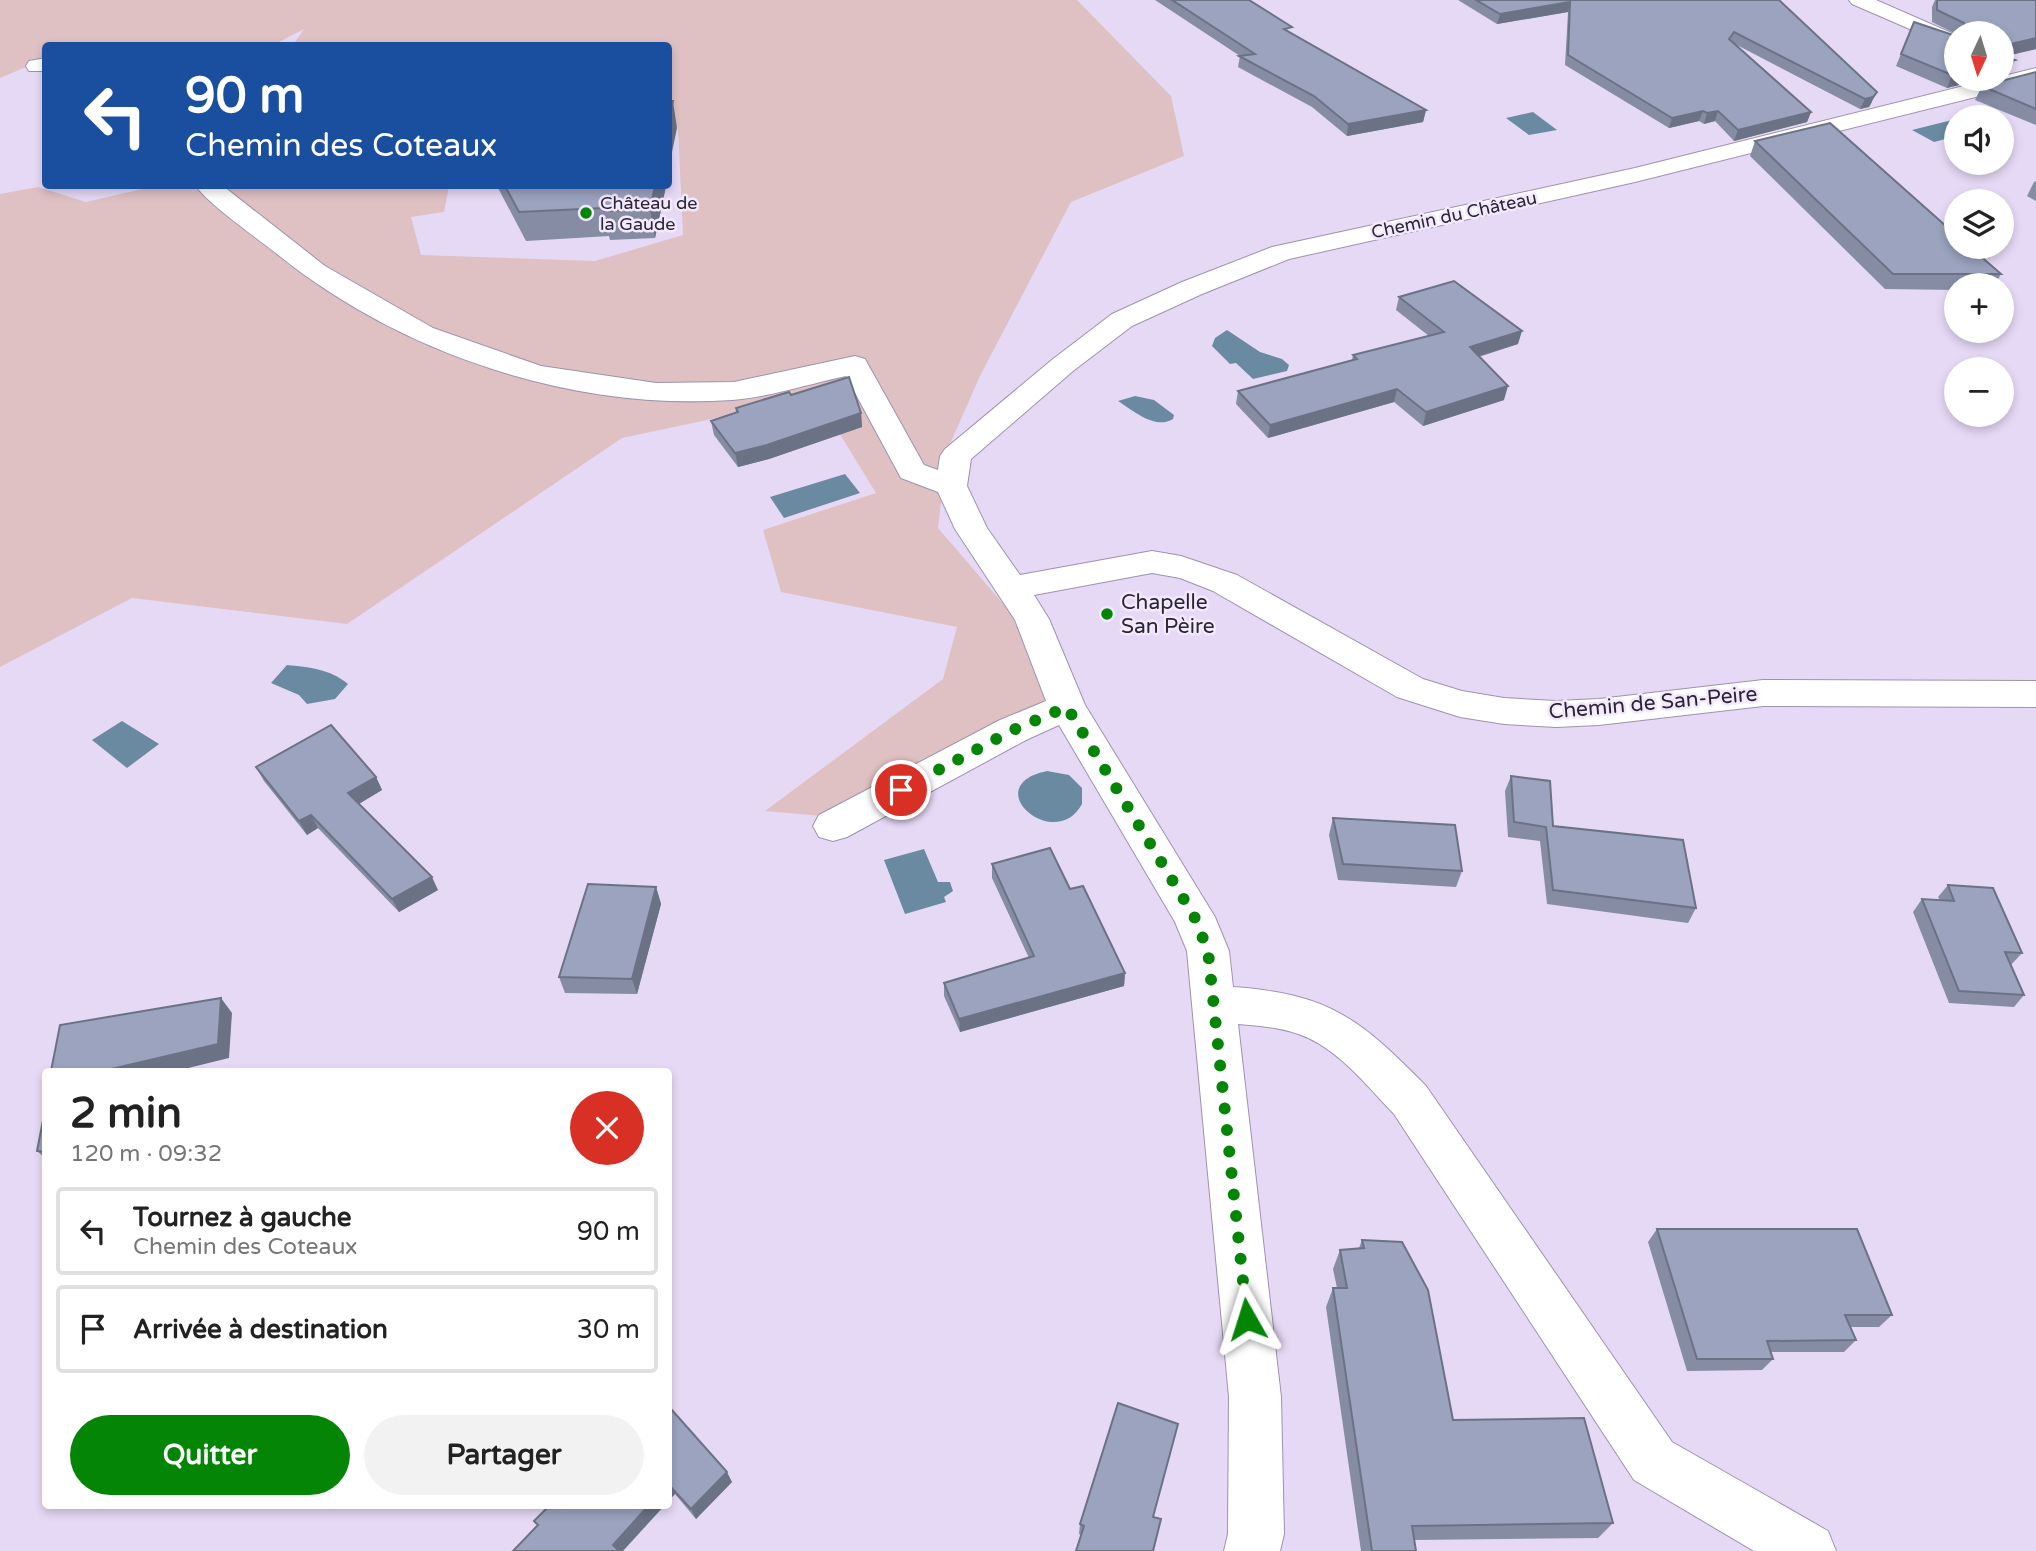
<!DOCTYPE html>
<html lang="fr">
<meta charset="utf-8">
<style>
:root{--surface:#fff;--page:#f2f2f2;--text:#222;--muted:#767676;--line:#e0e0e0;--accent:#058506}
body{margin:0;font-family:"Varela Round",sans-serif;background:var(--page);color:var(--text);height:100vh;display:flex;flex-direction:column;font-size:26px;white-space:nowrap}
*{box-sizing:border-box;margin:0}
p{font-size:23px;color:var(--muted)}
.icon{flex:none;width:38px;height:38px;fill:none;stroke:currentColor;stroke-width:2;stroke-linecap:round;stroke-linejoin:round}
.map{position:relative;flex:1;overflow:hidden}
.sheet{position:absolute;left:42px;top:1068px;width:630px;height:441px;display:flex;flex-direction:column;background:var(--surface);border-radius:7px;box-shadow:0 4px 10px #0003}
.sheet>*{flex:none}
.top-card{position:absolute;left:42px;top:42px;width:630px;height:147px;border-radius:7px;box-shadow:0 4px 10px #0003;background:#1a4fa0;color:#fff;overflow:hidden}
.needle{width:46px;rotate:184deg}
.fabs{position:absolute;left:1944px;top:21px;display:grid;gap:14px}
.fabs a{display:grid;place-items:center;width:70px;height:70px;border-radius:50%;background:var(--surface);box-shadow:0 4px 10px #0003;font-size:35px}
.pin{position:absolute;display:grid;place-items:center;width:60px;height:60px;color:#fff;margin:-30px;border:4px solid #fff;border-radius:50%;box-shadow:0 2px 7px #0007}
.me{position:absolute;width:77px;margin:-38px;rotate:354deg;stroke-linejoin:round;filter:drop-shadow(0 0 5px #0008)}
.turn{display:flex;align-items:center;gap:24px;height:147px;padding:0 28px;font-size:32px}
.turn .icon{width:91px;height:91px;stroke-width:2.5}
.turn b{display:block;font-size:49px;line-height:60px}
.round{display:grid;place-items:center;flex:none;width:74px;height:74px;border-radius:37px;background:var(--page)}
.summary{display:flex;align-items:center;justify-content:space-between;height:119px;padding:0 28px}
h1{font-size:42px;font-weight:700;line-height:52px}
.button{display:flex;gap:14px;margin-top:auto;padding:14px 28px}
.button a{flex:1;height:80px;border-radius:42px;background:var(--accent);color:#fff;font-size:28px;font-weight:700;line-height:80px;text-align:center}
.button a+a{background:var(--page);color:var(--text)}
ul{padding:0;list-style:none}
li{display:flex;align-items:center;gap:21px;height:88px;margin:0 14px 10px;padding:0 14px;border:4px solid var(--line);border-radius:7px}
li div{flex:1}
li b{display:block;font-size:26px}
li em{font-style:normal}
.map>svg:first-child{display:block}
.green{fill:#dfc1c4}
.water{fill:#698aa1}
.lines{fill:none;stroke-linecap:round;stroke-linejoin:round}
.minor-casing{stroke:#9e92ad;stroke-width:2}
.minor{fill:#fff;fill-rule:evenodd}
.wall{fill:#858ca4}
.shaded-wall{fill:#6c7286}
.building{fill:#9ba3bf;stroke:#6c7286;stroke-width:2}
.route{stroke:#058506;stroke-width:12;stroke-dasharray:0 21.6}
.poi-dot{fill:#058506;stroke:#f2e8ff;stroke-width:2.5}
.labels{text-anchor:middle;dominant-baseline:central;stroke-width:5;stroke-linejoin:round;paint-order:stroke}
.far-poi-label{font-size:18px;fill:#2a2530;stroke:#f2e8ff;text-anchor:start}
.far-street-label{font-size:18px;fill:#2a2530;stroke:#f2e8ff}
.poi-label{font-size:21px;fill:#2a2530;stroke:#f2e8ff;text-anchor:start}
.street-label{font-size:21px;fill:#2a2530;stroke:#f2e8ff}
</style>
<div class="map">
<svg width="2036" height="1551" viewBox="0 0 2036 1551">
<rect width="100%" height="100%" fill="#e6d9f6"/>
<polygon class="green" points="0,0 1077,0 1171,96 1184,156 1071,202 980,376 947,451 938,528 1011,613 1049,710 833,817 765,811 943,679 957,627 781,592 763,530 876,493 833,423 787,403 622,438 347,624 132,598 0,667 0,194 38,187 86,202 155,186 449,186 444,212 411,217 421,255 595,261 683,235 678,127 669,127 668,46 493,45 495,43 477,46 293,45 304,29 273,45 46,46 45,59 0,78"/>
<g class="water">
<polygon points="1533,112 1557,130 1529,135 1506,118"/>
<polygon points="1956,119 1956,136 1934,142 1912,130"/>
<polygon points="1227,330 1260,352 1282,359 1289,365 1287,371 1253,379 1236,363 1230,364 1212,346 1215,338"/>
<path d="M1135,396L1154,400L1174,415L1173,419C1155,430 1134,411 1118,401Z"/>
<polygon points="845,474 860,493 784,518 770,497"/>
<path d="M287,665C309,667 330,669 348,684L335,699L307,704L299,695L271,683Z"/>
<polygon points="122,721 159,744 127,768 92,740"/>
<path d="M1047,771L1069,775L1082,788V804C1055,854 976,786 1047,771Z"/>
<polygon points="924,849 938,882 950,882 953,891 944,897 946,902 905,914 884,860"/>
</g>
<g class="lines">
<defs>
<g id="minor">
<polygon points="1849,0 1876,0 1956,35 1956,49 1852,4"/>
<polygon points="46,58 46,71 29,71 26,66 29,61"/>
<path d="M2036,68V82L1635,182L1289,259L1202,294L1132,326L1073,371L971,459L967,486L987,528L1020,575L1152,551L1181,556L1237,575L1423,679L1462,691L1504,698L1556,701L1599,699L1763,680L2036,681V707L1763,706L1599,725L1556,727L1504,724L1460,717L1397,697L1213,591L1180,578L1152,573L1034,595L1049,619L1085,705L1215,917L1229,951L1233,987C1330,994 1360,1019 1426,1086L1672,1442L1828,1531L1836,1551H1754L1634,1480L1394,1114C1367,1086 1336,1046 1298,1034C1279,1027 1258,1026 1238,1024L1281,1397L1284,1534L1280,1551H1224L1228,1534L1229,1397L1187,951L1175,922L1059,725L1026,740L847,837L833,841L819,837L813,826L819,815L1000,720L1046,701L1015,620L955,529L938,492L901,478L846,376C809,384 769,397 732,400C572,411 401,354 277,254C256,237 209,205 196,186H223L325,266L433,328L541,366L656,383L734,382L855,356L865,359L924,465L938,470L940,456L945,449L1053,359L1112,314L1182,282L1272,247L1635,168Z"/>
</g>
</defs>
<use href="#minor" class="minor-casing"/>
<use href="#minor" class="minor"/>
</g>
<g class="wall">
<polygon points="1155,0 1249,0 1291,33 1426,110 1423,122 1347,136 1312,107 1238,67 1240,56"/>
<polygon points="1458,0 1779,0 1872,102 1869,107 1860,109 1733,43 1811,112 1807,122 1734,141 1715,121 1704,124 1699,121 1669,128 1565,65 1568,12 1497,24"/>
<polygon points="1935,0 2036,0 2036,49 2006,56 2009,72 2002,74 2002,33 1956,34 1932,22 1932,7"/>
<polygon points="1914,22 1956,79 1982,79 1947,88 1896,66"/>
<polygon points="2036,72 2036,125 1975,100 1982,86"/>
<polygon points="1755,141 2001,274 1995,285 1956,285 1956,290 1885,289 1750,156"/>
<polygon points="2036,181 2036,201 2027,196 2034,182"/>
<polygon points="497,186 666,186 655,238 610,240 609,236 526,241"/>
<polygon points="1399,297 1518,344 1479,357 1504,400 1423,426 1394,402 1268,438 1236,404 1238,391 1352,360 1353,355 1429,336 1396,310"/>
<polygon points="791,395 861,413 862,427 769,459 738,467 714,435 711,421 736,413 736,408"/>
<polygon points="256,767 376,777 382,790 359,804 438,890 399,912 318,828 307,835 264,781"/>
<polygon points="1511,776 1553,826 1696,908 1688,923 1547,904 1540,841 1508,837 1505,791"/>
<polygon points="1333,818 1462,871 1456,887 1338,880 1329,835"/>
<polygon points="992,864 1070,889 1125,973 1124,986 960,1032 944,996 944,983 1029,958 992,878"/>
<polygon points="1948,885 2022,953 2011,965 2024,995 2014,1007 1949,1003 1913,912 1922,899 1940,900 1938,897"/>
<polygon points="656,887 661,904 637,994 565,993 559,977"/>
<polygon points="46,1105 46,1159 37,1151"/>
<polygon points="1657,1229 1892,1315 1879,1327 1850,1327 1856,1340 1844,1352 1771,1352 1773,1359 1762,1370 1687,1371 1648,1242"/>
<polygon points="1362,1240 1453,1420 1613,1523 1598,1538 1414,1540 1416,1551 1361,1551 1326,1307 1333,1288 1337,1288 1333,1269 1340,1250 1359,1248"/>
<polygon points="668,1411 732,1482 696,1519 675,1494 668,1501"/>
<polygon points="1178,1424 1081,1535 1079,1534 1080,1524"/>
</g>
<g class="shaded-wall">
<polygon points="1570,2 1568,12 1497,24 1500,14"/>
<polygon points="2036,38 2036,49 2002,57 2002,46"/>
<polygon points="2015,60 2009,72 2002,74 2002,63"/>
<polygon points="1956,74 1956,79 1982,79 1947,88 1952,75"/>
<polygon points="1877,92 1869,107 1860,109 1865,99"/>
<polygon points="673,101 677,128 668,171 668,120"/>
<polygon points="1426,110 1423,122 1347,136 1348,124"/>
<polygon points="1703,111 1699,121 1669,128 1672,118"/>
<polygon points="1718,111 1715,121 1704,124 1707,113"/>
<polygon points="1811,112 1807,122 1734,141 1738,130"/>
<polygon points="655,186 666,186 655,238 650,209"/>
<polygon points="1522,331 1518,344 1466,360 1470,347"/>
<polygon points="1508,386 1504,400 1423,426 1426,412"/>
<polygon points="1397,389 1394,402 1268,438 1270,425"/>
<polygon points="861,413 862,427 769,459 738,467 735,453"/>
<polygon points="376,777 382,790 355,806 348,793"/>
<polygon points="311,815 318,828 307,835 299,821"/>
<polygon points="432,877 438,890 399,912 392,899"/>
<polygon points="656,887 661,904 637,994 632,979"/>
<polygon points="1125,973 1124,986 960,1032 959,1019"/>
<polygon points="221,998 232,1013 229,1058 176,1071 103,1071"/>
<polygon points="727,1472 732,1482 696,1519 691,1509"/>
<polygon points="669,1483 675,1494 668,1501"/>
<polygon points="649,1505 665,1505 623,1551 618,1551 613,1545"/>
</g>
<g class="building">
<polygon points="1172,0 1249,0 1292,27 1284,29 1426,110 1348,124 1314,96 1239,56 1255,54"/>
<polygon points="1476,0 1779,0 1877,92 1873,97 1865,99 1734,32 1729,39 1811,112 1738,130 1718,111 1707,113 1703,111 1672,118 1568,55 1570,2 1500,14"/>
<polygon points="1937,0 2036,0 2036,38 2002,46 2002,33 1964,33 1964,23 1937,10"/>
<polygon points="1914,22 1956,36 1956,74 1952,75 1901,54"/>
<polygon points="2002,55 2015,60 2002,63"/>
<polygon points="2036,72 2036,109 1982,86"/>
<polygon points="668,101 673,101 668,120"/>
<polygon points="1830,123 1956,235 1956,247 1970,247 2001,274 1893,274 1755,141"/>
<polygon points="505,186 655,186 650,209 604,211 603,208 519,212"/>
<polygon points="1454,281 1522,331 1470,347 1508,386 1426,412 1397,389 1270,425 1238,391 1357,359 1353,355 1444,332 1399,297"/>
<polygon points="849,377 861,413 767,445 735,453 711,421 738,412 736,408 789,392 791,395"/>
<polygon points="331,725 376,777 348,793 432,877 392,899 311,815 299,821 256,767"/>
<polygon points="1511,776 1550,781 1553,826 1683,840 1696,908 1553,890 1546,827 1514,822"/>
<polygon points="1333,818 1455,825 1462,871 1343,864"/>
<polygon points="1050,848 1070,889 1083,886 1125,973 959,1019 944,983 1034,956 992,864"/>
<polygon points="588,884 656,887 632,979 559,977"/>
<polygon points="1948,885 1993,888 2022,953 2005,952 2024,995 1959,991 1922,899 1954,901"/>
<polygon points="221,998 218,1044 103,1071 51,1071 60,1025"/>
<polygon points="46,1105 46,1152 37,1151"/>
<polygon points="1657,1229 1857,1229 1892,1315 1845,1315 1856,1340 1767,1341 1773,1359 1697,1359"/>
<polygon points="1362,1240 1402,1242 1428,1290 1453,1420 1584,1418 1613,1523 1412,1526 1416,1551 1372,1551 1333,1288 1347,1288 1340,1250 1364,1248"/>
<polygon points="1118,1403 1178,1424 1153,1517 1161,1519 1153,1551 1076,1551 1084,1526 1080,1524"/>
<polygon points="671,1409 727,1472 691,1509 668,1484 668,1411"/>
<polygon points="550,1505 649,1505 613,1545 619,1551 513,1551 538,1525 534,1521"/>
</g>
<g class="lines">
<polyline class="route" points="901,790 1013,730 1067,707 1194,916 1208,951 1247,1319"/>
</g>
<g class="poi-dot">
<circle cx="586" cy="213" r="7"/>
<circle cx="1107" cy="614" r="7"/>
</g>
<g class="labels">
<g class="far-poi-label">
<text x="600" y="203">Château de<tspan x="600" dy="21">la Gaude</tspan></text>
</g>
<g class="far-street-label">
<text transform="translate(1454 215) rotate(-12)">Chemin du Château</text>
</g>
<g class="poi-label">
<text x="1121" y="602">Chapelle<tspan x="1121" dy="24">San Pèire</tspan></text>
</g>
<g class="street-label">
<text transform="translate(1653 703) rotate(-5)">Chemin de San-Peire</text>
</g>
</g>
</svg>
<div class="fabs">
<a><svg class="needle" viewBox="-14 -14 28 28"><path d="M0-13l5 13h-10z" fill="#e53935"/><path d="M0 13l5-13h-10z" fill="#767676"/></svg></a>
<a><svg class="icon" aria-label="sound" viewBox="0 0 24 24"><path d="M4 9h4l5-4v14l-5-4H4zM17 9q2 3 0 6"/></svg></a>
<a><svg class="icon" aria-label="layers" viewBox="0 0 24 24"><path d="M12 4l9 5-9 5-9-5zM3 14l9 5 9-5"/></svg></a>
<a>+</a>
<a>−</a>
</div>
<div class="pin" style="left:901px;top:790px;background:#d93025"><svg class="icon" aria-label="arrive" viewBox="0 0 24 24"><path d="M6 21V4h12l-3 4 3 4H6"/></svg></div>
<svg class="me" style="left:1247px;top:1319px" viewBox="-20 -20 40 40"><path d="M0-17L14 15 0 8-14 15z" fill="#058506" stroke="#fff" stroke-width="4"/></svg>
<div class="top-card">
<div class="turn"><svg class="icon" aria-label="left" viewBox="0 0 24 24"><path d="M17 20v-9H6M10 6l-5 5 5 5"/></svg><div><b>90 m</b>Chemin des Coteaux</div></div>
</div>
<section class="sheet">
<div class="summary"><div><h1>2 min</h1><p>120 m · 09:32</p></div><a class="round" style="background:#d93025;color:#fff"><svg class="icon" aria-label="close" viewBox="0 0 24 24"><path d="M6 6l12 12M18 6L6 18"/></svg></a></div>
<ul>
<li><svg class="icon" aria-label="left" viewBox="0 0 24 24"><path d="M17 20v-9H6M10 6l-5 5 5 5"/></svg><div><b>Tournez à gauche</b><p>Chemin des Coteaux</p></div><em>90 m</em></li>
<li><svg class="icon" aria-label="arrive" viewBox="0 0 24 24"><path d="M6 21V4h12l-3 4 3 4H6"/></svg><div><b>Arrivée à destination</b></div><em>30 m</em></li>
</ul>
<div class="button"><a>Quitter</a><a>Partager</a></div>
</section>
</div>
